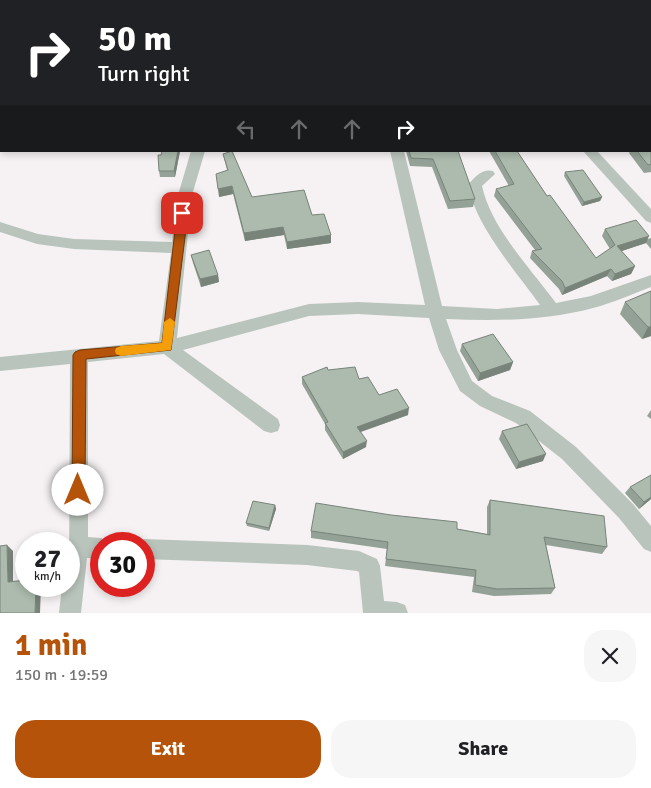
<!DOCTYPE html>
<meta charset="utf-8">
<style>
:root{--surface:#fff;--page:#f6f6f6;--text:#202124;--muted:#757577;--accent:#b45309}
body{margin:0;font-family:Signika,sans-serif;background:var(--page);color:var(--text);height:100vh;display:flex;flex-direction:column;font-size:19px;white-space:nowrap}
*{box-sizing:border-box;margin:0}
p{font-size:16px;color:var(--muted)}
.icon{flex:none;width:28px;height:28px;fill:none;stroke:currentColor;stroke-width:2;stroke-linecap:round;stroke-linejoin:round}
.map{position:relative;height:613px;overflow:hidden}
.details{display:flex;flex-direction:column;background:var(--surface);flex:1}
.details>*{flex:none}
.guide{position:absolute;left:0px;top:0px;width:651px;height:152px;box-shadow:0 2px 8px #0003;background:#202124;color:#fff;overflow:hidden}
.speed{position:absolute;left:15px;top:532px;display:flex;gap:10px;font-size:25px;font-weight:700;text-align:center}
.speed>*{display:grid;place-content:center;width:65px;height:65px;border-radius:50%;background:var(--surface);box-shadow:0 2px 8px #0003;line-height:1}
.speed small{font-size:12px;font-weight:400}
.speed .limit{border:8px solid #d22;background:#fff;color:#111}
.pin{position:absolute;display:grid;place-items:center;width:42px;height:42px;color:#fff;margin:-21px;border-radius:10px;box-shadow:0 2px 8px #0006}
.me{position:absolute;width:55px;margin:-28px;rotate:0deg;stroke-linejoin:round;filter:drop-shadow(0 0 4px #0008)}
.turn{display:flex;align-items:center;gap:18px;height:105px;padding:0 15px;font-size:22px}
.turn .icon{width:65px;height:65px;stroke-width:2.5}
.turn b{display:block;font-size:35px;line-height:42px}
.lanes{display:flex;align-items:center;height:48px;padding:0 15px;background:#0003;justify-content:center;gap:25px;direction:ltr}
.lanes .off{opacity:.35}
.round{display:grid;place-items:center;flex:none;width:52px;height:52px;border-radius:20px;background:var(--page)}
.headline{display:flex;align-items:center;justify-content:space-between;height:85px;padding:0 15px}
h1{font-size:30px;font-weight:700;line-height:38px;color:var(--accent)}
.cta{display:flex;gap:10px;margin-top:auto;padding:10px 15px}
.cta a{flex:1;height:58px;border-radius:20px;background:var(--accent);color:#fff;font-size:20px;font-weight:700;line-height:58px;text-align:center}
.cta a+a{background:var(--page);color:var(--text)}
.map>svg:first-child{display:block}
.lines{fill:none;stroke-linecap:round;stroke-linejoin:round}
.minor{fill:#b9c4bc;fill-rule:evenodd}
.wall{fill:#94a196}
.shaded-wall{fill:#78837a}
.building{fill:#acbbae;stroke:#78837a}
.route{fill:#b45309;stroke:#753606}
.slow{fill:#f59e0b}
</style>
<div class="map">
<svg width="651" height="613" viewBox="0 0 651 613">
<rect width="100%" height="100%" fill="#f6f2f3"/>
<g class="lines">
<g class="minor">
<rect x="0" y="138" width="1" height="8"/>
<path d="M191,151H205L192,195L177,338L309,304L358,302L425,305L390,151H404L442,306L497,309L540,305C515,270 476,227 468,185C474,177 483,168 493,171L495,174L482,186C491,228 531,269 556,303L591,296L651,275V287C632,294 613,303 593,308C545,321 495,321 446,319L457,350L472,381L492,396L530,411L576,447L633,504L651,526V552L644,549L619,518L562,459L516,423L480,406L460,391L439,350L429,318L358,314L309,316L183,350L278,419L280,425L278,431L271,433L264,431L164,354L88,362V537L101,538L108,541L110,544H101V558H87L81,613H59L62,586H69L70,364L0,371V357L159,341L171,253L74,249L37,244L0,232V222L38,234L74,239L172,242L178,195Z"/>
<polygon points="583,151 597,151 651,209 651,223 646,221"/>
<polygon points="144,539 307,545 359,551 377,559 380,566 384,601 397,602 405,605 408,613 363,613 359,572 357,571 307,565 144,559 144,544 136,544"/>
</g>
</g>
<g class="wall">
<polygon points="589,0 651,0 651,58 650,56 650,1 590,1"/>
<polygon points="651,143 651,172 644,173 629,153 630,151 650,151"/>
<polygon points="162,151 180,151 175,177 160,177 159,171"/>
<polygon points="406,151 458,151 475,199 473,207 448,209 432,167 410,166"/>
<polygon points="489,151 517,151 547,196 596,258 610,249 602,236 605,229 648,239 651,238 651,249 646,243 621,251 635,266 631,274 612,281 607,276 562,295 559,289 530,258 532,251 535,250 494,196 496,189 509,186"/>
<polygon points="223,154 252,197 312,215 331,235 331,243 287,249 284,235 245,241 233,194 219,197 227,170"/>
<polygon points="565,172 602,197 600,201 582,206 564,176"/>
<polygon points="191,255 218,275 219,282 201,287 193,263"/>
<polygon points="651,291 651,336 642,339 620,314 625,302"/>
<polygon points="462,344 513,362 510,370 478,381 460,351"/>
<polygon points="328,370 359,379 379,395 408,415 361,432 366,447 343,459 325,430 325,424 302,384 302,377"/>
<polygon points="651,410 651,419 647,416"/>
<polygon points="502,431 543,461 516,469 499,439"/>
<polygon points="630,487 651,499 639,509 625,493"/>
<polygon points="490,500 607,547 602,554 546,545 555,588 551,594 494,596 472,592 474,577 385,566 387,549 311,538 311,531 457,529 487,534 487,507"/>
<polygon points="275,505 276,509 269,531 247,526 246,523"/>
</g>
<g class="shaded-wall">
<polygon points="178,151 180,151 175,177 174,171"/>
<polygon points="232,186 233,194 219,197 218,189"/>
<polygon points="602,197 600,201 582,206 584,202"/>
<polygon points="283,227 284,235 245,241 244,233"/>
<polygon points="331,235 331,243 287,249 287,242"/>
<polygon points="649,236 646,243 613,254 617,246"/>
<polygon points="635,266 631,274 612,281 615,274"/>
<polygon points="611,269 607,276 562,295 565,288"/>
<polygon points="218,275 219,282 201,287 200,279"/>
<polygon points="648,327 651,327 651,336 642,339"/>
<polygon points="513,362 510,370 478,381 480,373"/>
<polygon points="409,408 408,415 357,433 357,427"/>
<polygon points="367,441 366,447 343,459 343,452"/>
<polygon points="546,454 543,461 516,469 519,462"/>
<polygon points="651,497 651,499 639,509 644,502"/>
<polygon points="275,505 276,509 269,531 269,528"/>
<polygon points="7,545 13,551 13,588 8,582"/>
<polygon points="36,586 41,586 40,613 35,613"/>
</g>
<g class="building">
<polygon points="594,0 651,0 651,48 650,47 650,1 594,1"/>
<polygon points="650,143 651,143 651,164 648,165 637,151 650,151"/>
<polygon points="162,151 178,151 174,171 159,171 158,155 161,155"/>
<polygon points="232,151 252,197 304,190 312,215 324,214 331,235 287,242 283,227 244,233 232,186 218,189 216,174 228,170 223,154"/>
<polygon points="409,151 458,151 475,199 450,201 433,159 411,158"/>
<polygon points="495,151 517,151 547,196 550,195 596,258 615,245 605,229 636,220 649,236 617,246 635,266 615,274 611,269 565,288 562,281 532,251 542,249 496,189 514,184"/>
<polygon points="583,170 602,197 584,202 565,172"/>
<polygon points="209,250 218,275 200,279 191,255"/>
<polygon points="651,291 651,327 648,327 625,302"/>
<polygon points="493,334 513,362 480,373 462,344"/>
<polygon points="327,367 328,370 355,367 359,379 368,377 379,395 397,389 409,408 357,427 367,441 343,452 325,423 328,422 302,377"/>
<polygon points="527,424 546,454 519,462 502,431"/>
<polygon points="651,475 651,497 644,502 630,487"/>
<polygon points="490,500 604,516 607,547 544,537 555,588 497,589 475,585 476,570 386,559 388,542 311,531 316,503 391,515 457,522 457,529 490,535"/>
<polygon points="253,501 275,505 269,528 246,523"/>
<polygon points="7,545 8,582 26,580 26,586 36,586 35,613 0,613 0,546"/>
</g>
<polygon class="route" points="182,209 188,213 171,350 86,359 85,490 83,494 78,496 74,494 72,490 73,355 75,352 80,350 162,343 177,213"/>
<polygon class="slow" points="170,318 175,322 171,350 121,356 116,354 115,351 116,348 121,346 162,343 164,322"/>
</svg>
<div class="speed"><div>27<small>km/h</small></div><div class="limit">30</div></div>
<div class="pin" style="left:182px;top:213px;background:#d93025"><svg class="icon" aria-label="arrive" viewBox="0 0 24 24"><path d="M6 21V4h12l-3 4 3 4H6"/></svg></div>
<svg class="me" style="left:78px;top:490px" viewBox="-20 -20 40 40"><circle r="19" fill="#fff"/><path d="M0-13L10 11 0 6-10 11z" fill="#b45309"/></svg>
<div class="guide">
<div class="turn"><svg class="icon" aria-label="right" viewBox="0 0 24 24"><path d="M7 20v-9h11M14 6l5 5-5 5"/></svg><div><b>50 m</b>Turn right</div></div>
<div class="lanes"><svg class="icon off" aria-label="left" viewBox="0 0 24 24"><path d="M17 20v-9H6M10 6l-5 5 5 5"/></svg><svg class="icon off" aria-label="ahead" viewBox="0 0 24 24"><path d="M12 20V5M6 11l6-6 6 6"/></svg><svg class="icon off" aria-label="ahead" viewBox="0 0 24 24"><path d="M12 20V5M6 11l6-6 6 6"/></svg><svg class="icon" aria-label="right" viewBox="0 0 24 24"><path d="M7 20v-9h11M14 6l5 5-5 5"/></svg></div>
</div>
</div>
<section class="details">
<div class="headline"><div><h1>1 min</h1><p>150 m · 19:59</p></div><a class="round"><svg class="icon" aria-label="close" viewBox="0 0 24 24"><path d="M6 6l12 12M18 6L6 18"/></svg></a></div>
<div class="cta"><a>Exit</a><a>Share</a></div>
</section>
